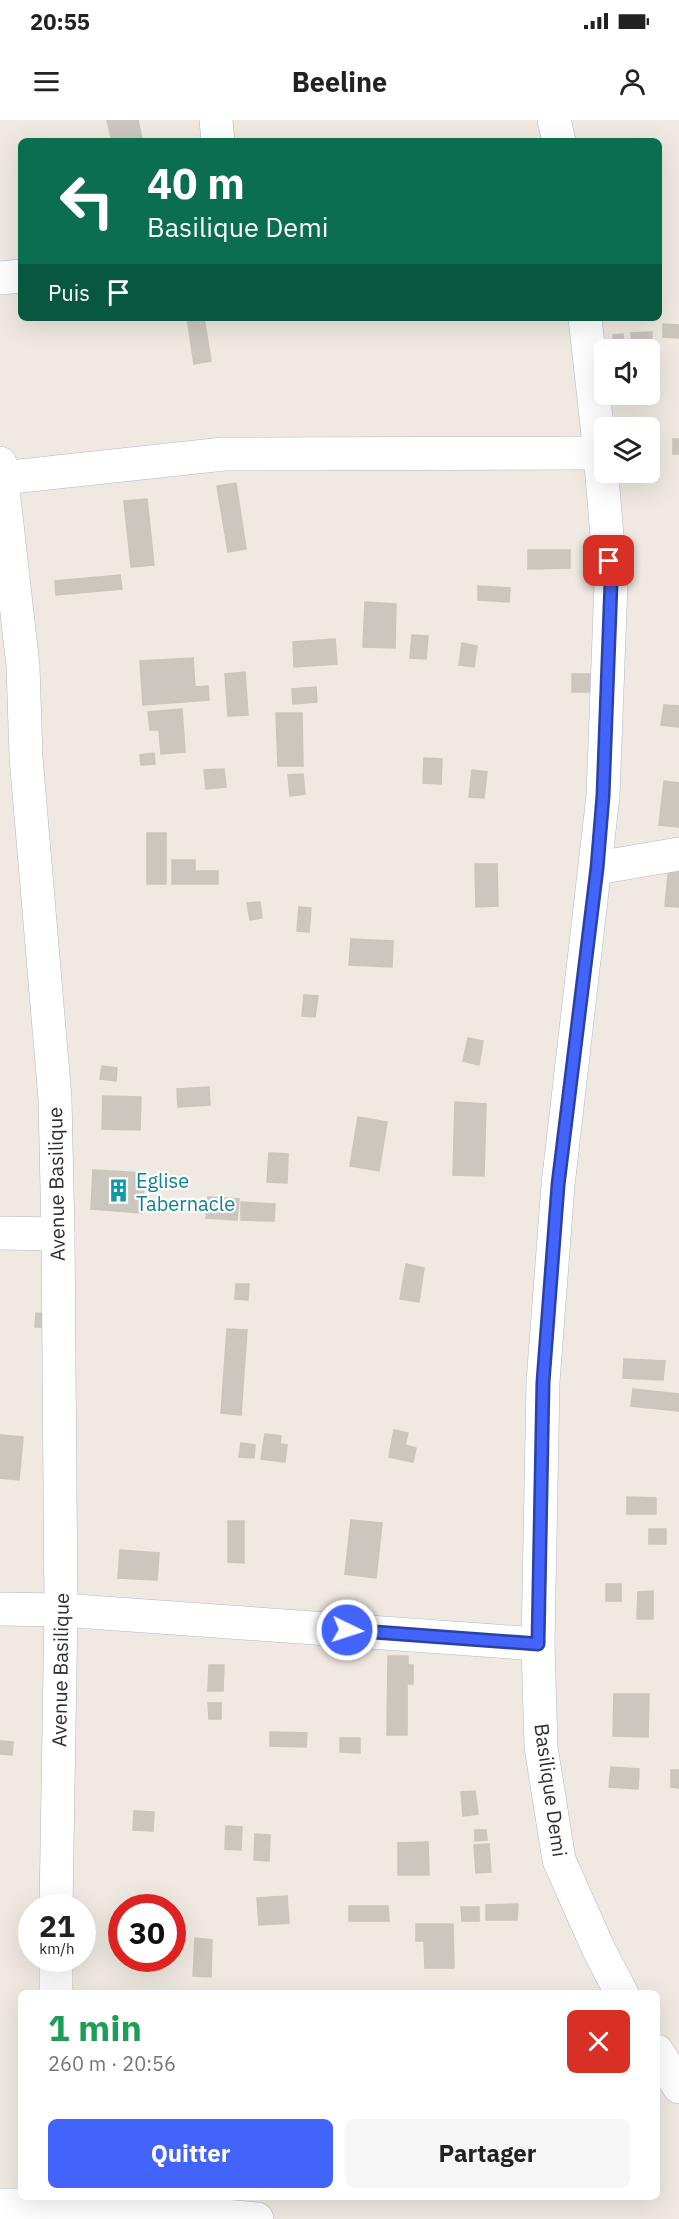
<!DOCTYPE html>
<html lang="fr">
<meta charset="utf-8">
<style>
:root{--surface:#fff;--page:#f6f6f6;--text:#222;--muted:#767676;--accent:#4264fb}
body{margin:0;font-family:"IBM Plex Sans",sans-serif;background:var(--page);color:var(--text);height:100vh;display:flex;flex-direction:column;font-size:22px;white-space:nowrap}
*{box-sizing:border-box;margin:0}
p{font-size:20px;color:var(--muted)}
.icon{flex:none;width:33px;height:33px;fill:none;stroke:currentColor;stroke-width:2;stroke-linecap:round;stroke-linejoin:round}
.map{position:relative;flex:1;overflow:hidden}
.panel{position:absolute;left:18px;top:1870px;width:642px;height:210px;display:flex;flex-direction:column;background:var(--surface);border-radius:9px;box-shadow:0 6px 24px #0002}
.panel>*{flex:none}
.banner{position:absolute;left:18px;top:18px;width:644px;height:183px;border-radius:9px;box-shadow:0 6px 24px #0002;background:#0b6e4f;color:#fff;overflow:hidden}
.controls{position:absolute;left:594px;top:219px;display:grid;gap:12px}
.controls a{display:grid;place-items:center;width:66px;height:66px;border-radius:9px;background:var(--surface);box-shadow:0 6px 24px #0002;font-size:30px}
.speed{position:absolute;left:18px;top:1774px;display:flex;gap:12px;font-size:30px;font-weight:700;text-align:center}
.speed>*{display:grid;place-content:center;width:78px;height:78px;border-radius:50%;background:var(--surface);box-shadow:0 6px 24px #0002;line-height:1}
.speed small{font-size:15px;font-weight:400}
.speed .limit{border:9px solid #d22;background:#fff;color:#111}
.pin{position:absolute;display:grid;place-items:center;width:51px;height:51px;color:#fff;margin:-26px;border-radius:12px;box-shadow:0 3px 9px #0006}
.me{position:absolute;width:66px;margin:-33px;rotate:94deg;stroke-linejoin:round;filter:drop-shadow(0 0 4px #0008)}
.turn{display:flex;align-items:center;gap:21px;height:126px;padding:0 30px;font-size:27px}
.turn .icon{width:78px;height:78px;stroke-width:2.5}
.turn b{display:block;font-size:42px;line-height:51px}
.then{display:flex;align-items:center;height:57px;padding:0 30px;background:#0003;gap:12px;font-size:22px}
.round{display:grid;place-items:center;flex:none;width:63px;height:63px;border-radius:9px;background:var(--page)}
.overview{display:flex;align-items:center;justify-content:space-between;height:102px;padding:0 30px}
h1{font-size:36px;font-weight:700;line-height:45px;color:#1e9e55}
.action{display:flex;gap:12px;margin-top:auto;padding:12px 30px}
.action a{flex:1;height:69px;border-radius:9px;background:var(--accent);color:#fff;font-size:24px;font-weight:700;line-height:69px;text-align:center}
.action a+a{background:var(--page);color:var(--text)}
.status{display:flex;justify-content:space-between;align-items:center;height:42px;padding:0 30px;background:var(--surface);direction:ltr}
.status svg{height:16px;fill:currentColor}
header{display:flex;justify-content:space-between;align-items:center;height:78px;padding:0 30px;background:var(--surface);font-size:27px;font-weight:700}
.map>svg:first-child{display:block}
.building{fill:#cbc7bf;stroke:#cbc5ba;stroke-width:1.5}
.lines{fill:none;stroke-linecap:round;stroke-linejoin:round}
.minor-casing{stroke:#b4b7c1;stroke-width:34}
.minor{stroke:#fff;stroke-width:33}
.route-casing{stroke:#2b41a3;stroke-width:15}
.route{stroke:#4264fb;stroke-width:10}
.labels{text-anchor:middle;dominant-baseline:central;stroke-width:4.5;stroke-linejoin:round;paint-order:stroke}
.culture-label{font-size:20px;fill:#0d838f;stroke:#fff;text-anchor:start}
.street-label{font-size:20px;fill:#2e2e2e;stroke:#fff}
</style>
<div class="status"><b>20:55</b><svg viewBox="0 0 49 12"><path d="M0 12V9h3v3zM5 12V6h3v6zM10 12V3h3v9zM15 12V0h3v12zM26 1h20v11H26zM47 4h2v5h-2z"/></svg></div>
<header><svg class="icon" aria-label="menu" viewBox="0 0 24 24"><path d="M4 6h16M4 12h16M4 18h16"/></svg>Beeline<svg class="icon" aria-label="person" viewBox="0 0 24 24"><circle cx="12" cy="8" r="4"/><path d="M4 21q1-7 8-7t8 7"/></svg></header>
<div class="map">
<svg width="679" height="2099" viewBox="0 0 679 2099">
<rect width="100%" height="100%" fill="#efe9e1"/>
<g class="building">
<polygon points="107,0 138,0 142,19 112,21"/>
<polygon points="187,198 204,198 211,241 194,244"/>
<polygon points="663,204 679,205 679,218 663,217"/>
<polygon points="652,212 652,227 632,227 631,213"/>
<polygon points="623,214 624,229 613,230 613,215"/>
<rect x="673" y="319" width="6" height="15"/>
<polygon points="236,363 246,429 228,432 217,366"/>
<polygon points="147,379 154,445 131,447 124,381"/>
<polygon points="528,430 570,430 570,448 528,449"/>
<polygon points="120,455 122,469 56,475 55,461"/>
<polygon points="478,466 510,468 509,482 478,480"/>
<polygon points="365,482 396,484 395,528 363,527"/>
<polygon points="412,515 428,516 426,539 410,538"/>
<polygon points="335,519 337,544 294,547 293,522"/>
<polygon points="462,523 477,526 474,547 459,545"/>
<polygon points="193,538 195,567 208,566 209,580 143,585 140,541"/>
<polygon points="245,552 248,595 228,596 225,554"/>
<rect x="572" y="554" width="18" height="18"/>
<polygon points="316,567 317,582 293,584 292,569"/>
<polygon points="664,585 679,586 679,607 661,605"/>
<polygon points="182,589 185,632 161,634 159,610 150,610 148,592"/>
<polygon points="276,593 302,593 303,646 278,646"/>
<polygon points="154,633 155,644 141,645 140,635"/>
<polygon points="424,638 442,639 441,664 423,663"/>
<polygon points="224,649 226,667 206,669 204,650"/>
<polygon points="472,650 487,652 484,678 469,677"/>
<polygon points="303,654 305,674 290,676 288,655"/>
<polygon points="664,661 679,663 679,707 659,705"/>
<rect x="147" y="713" width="19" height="51"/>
<polygon points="172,740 195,740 195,751 218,751 218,764 172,764"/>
<polygon points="475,744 497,744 498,786 476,787"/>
<polygon points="669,746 679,747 679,787 665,786"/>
<polygon points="260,782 262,798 250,800 247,783"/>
<polygon points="299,787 311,788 309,812 297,811"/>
<polygon points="351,819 393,821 392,847 349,845"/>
<polygon points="304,875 318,876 315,897 302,896"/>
<polygon points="468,918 483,921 479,945 463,941"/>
<polygon points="102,946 117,948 116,961 100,959"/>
<polygon points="209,967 210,985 178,987 177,969"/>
<polygon points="103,976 141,977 140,1010 102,1009"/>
<polygon points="455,982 486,984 484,1056 453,1055"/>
<polygon points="358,997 387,1002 379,1051 350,1046"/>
<polygon points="269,1033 288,1034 287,1063 267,1062"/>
<polygon points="93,1050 145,1053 142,1093 91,1089"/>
<polygon points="208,1077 239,1079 237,1100 206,1098"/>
<polygon points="241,1082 275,1084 274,1101 241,1100"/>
<polygon points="406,1144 424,1148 419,1182 400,1179"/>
<polygon points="236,1164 249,1164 248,1180 235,1179"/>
<polygon points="36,1193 47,1194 46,1207 35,1207"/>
<polygon points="227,1209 247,1210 241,1295 221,1293"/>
<polygon points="624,1239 665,1241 663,1260 623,1258"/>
<polygon points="633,1269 679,1274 679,1291 631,1286"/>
<polygon points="394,1310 408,1313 405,1325 416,1328 413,1342 389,1337"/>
<polygon points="265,1314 281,1316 280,1324 287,1325 285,1342 261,1339"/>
<polygon points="0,1315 23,1317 19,1360 0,1358"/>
<polygon points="241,1323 255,1325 254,1338 239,1337"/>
<polygon points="627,1377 656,1378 656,1394 627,1394"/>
<polygon points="351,1400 382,1403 376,1458 345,1454"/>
<polygon points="228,1401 244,1401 244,1443 228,1442"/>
<rect x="649" y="1409" width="17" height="15"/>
<polygon points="120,1430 159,1433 157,1460 118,1458"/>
<rect x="606" y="1464" width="15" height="17"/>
<polygon points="653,1471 653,1499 637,1499 638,1472"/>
<polygon points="388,1536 408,1536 408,1545 413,1545 413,1564 407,1564 407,1615 387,1615"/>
<polygon points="209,1545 224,1545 223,1571 208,1571"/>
<polygon points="614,1574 649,1574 648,1617 613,1616"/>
<polygon points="208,1583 221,1583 221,1599 209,1599"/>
<polygon points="270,1612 307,1613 306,1627 270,1626"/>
<polygon points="340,1618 360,1618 360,1633 340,1632"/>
<polygon points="0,1621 13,1622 12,1635 0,1634"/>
<polygon points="611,1647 639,1649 638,1669 609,1667"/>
<polygon points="671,1650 679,1650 679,1668 671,1667"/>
<polygon points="475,1671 478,1694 463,1696 461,1672"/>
<polygon points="134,1691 154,1692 153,1711 133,1710"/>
<polygon points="226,1706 242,1707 241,1730 225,1729"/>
<polygon points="475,1710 486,1710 487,1720 475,1721"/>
<polygon points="255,1714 270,1715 269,1741 254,1740"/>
<polygon points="428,1722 429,1755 398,1755 398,1723"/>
<polygon points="489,1724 491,1752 476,1753 474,1725"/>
<polygon points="287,1776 289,1803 259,1805 257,1778"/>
<polygon points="518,1784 517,1800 486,1800 486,1785"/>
<polygon points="349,1786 388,1786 389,1801 349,1801"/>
<polygon points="461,1787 479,1787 479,1801 462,1801"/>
<polygon points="416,1804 453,1804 454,1848 425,1848 424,1821 416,1821"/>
<polygon points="195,1818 212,1820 211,1857 193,1856"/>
<rect x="506" y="1871" width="18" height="3"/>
</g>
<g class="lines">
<defs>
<g id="minor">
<polyline points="216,0 218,21"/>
<polyline points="554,0 559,21"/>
<polyline points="0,158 21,156"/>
<polyline points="585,198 600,333 611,463 603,676 558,1065 543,1262 538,1524 541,1627 559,1740 599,1830 622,1874"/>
<polyline points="0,343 23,546 26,637 55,979 58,1114 61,1490 56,1788"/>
<polyline points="2,358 224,334 600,333"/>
<polyline points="597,748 679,734"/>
<polyline points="0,1113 58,1114"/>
<polyline points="0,1489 61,1490 538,1524"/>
<polyline points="56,1839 56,1874"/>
<polyline points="657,1931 679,1967"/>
<polyline points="0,2085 102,2085 257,2099"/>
</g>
</defs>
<use href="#minor" class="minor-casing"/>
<use href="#minor" class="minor"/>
</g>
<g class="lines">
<defs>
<polyline id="route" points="347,1510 538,1524 543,1262 558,1065 597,748 603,676 611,463 609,441"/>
</defs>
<use href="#route" class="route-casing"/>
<use href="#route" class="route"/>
</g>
<defs>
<symbol id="building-bare" viewBox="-9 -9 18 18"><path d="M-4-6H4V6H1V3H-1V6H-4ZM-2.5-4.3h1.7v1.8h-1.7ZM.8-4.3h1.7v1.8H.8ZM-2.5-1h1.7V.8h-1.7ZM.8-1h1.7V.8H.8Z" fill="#0f9aa8" stroke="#fff" stroke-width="2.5" paint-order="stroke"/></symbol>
</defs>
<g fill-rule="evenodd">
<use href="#building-bare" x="102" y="1054" width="33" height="33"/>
</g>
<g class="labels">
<g class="culture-label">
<text x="136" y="1060">Eglise<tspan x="136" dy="23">Tabernacle</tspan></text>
</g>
<g class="street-label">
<text transform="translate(56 1064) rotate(-91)">Avenue Basilique</text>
<text transform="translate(60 1550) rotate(-89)">Avenue Basilique</text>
<text transform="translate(551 1670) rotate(82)">Basilique Demi</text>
</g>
</g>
</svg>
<div class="controls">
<a><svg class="icon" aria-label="sound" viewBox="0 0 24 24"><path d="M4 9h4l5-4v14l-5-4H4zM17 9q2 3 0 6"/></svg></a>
<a><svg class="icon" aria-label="layers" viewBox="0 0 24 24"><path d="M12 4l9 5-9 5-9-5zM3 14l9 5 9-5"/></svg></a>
</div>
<div class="speed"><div>21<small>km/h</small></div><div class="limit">30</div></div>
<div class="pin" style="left:609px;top:441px;background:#d93025"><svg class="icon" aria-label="arrive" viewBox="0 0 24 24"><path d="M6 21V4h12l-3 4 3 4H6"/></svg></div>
<svg class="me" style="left:347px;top:1510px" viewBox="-20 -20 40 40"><circle r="17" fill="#4264fb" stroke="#fff" stroke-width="3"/><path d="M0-11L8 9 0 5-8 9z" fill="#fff"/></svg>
<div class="banner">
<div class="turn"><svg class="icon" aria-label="left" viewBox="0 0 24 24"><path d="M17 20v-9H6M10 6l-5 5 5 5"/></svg><div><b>40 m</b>Basilique Demi</div></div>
<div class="then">Puis<svg class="icon" aria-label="arrive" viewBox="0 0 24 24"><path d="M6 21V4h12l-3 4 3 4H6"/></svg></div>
</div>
<section class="panel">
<div class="overview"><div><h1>1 min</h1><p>260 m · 20:56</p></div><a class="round" style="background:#d93025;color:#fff"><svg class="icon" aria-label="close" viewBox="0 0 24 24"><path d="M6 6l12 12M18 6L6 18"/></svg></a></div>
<div class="action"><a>Quitter</a><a>Partager</a></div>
</section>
</div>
